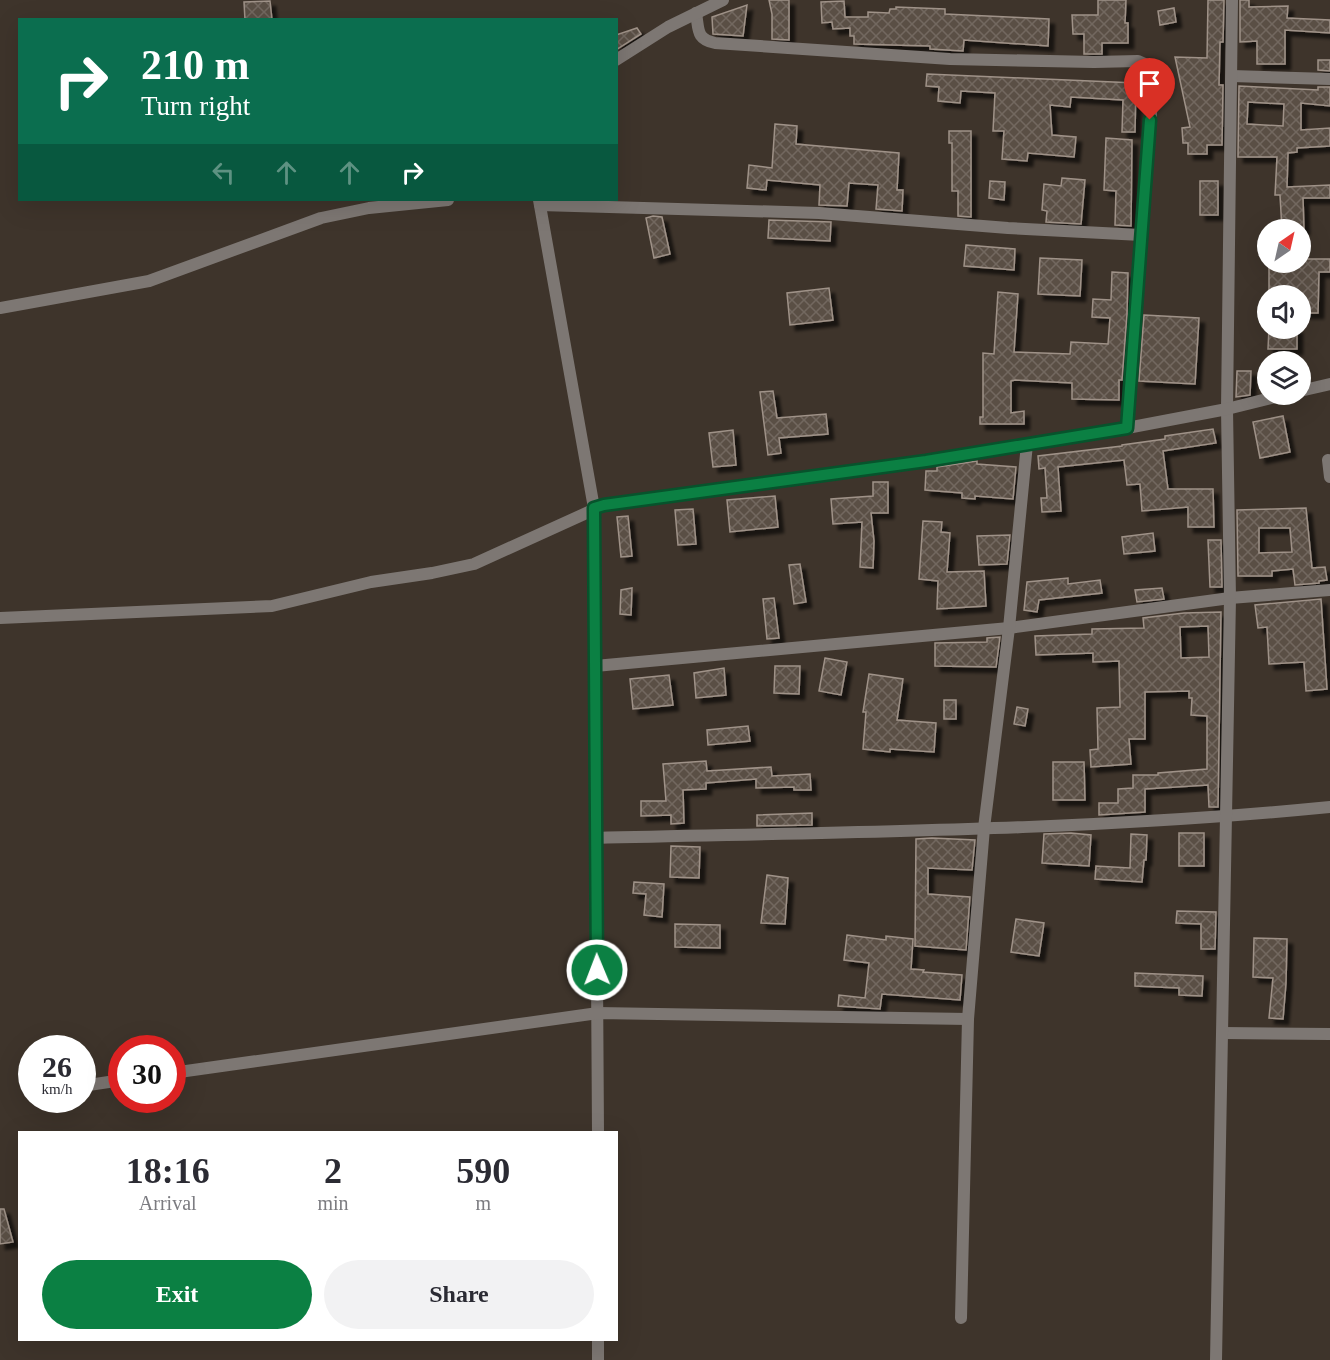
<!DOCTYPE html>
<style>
:root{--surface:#fff;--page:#f2f2f3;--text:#2b2b33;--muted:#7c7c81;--accent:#0b8043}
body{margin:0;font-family:Georgia,serif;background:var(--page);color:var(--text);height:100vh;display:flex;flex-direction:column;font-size:22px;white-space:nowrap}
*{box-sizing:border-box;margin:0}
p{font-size:20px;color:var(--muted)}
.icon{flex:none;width:33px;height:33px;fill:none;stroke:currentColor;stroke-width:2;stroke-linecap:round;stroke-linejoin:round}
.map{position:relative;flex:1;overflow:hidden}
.panel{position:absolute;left:18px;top:1131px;width:600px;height:210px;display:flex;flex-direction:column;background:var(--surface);border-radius:0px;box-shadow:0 6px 24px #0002}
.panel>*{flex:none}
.guide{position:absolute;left:18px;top:18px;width:600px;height:183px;border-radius:0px;box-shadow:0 6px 24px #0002;background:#0b6e4f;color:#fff;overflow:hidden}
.needle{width:39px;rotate:34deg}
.buttons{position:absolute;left:1257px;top:219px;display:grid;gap:12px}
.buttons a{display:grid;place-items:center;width:54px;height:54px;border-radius:50%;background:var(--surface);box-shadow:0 6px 24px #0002;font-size:30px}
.speed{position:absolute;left:18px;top:1035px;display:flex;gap:12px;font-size:30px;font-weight:700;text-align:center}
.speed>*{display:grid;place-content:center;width:78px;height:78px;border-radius:50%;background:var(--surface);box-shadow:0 6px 24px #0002;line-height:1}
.speed small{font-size:15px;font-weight:400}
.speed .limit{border:9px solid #d22;background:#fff;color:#111}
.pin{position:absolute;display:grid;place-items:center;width:51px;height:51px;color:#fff;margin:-62px -26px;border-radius:50% 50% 50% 0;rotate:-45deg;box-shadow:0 0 6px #0007}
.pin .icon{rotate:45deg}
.me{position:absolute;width:66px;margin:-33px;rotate:359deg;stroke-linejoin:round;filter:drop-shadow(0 0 4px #0008)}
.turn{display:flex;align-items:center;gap:21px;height:126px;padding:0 24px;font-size:27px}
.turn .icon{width:78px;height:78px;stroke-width:2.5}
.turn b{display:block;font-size:42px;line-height:51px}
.lanes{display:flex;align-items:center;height:57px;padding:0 24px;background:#0003;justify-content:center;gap:30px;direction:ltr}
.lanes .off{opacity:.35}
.eta{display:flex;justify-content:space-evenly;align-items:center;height:102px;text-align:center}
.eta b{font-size:36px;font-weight:700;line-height:42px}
.cta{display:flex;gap:12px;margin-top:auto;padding:12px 24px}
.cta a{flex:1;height:69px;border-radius:36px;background:var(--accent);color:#fff;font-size:24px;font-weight:700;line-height:69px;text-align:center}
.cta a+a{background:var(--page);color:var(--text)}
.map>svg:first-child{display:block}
.building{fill:url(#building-cross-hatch);stroke:#9f9288;stroke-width:1.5;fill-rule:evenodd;filter:url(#shadow)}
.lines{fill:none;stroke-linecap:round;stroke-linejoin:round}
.minor{stroke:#7d7773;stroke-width:12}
.tertiary{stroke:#7d7773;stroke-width:12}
.route-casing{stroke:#07532c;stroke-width:15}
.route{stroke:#0b8043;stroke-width:10}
</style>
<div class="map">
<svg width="1330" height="1360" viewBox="0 0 1330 1360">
<defs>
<pattern id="building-cross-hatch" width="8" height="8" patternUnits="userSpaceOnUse" patternTransform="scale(1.5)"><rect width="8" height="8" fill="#5a4f45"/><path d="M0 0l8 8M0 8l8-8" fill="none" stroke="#72685f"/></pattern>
<filter id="shadow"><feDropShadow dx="5.5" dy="5.5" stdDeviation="1.5" flood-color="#0009"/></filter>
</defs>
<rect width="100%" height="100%" fill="#3e342b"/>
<g class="building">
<polygon points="769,0 789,0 789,40 772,39 772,14"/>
<polygon points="1098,0 1126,0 1125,23 1128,23 1128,43 1102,43 1102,54 1084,54 1084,34 1073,34 1072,15 1098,15"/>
<polygon points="1208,0 1224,0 1223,42 1220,42 1219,85 1223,85 1222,145 1207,145 1207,154 1188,154 1188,143 1183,143 1182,128 1190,127 1175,57 1207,58"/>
<polygon points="1240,0 1249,0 1249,7 1288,6 1287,18 1330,20 1330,33 1285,30 1285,64 1257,64 1257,41 1240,42"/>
<polygon points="270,1 272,20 245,20 244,2"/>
<polygon points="844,1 845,17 868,17 868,12 889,13 890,9 896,9 896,7 945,9 945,14 1049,19 1048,46 964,40 963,51 930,49 930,46 854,44 854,36 850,36 850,28 833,29 832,22 822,23 821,2"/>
<polygon points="747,5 743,36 713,34 712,17"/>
<polygon points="1174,8 1176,22 1160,25 1158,11"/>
<polygon points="637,28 641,34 616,50 616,35"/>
<polygon points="1318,60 1330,60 1330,71 1318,70"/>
<polygon points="927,74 1136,83 1135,132 1122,132 1123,100 1071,97 1070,107 1050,105 1052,135 1076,137 1074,157 1028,153 1027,161 1002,159 1004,131 993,131 995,93 961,91 960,103 938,101 939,87 926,86"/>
<path d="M1239,86L1318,90V87H1330V106L1301,103V130L1330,128V146L1297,148V152L1288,153L1287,187L1330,185V198H1303L1304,229L1282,230L1280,195H1275L1277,157H1238ZM1248,102L1284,104L1283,126L1247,124Z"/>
<polygon points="775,124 797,126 796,144 899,153 897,190 903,190 902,211 876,209 878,185 849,183 847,206 819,205 820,185 767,180 766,190 747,188 749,165 772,168"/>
<polygon points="949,131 971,131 971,217 958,216 958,191 952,191 952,143 949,143"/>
<polygon points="1106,138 1132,140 1131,226 1115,225 1116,191 1104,190"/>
<polygon points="1062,178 1085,180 1081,224 1046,222 1047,211 1042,210 1044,184 1061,186"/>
<polygon points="990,181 1005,182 1004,200 989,198"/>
<rect x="1200" y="181" width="18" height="34"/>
<polygon points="653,216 662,217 670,254 654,258 646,218"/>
<polygon points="769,220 831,222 830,241 768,238"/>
<polygon points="966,245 1015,249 1014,270 964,266"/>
<polygon points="1040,258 1082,260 1080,296 1038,294"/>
<polygon points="1302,259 1330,259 1330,272 1319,272 1318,313 1300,313 1300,296 1269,296 1269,262 1302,262"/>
<polygon points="1112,272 1128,273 1127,314 1122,380 1119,380 1119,400 1072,399 1072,383 1015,380 1011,381 1011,413 1024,411 1024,424 980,424 980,417 983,417 983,353 994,354 998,292 1018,294 1014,352 1070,354 1071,342 1108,344 1110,318 1092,317 1093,299 1111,300"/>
<polygon points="829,288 833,320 790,325 787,293"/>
<polygon points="1144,315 1199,318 1195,384 1139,381"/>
<polygon points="1269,328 1297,328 1297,349 1268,349"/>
<polygon points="1237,371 1251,371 1250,395 1236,397"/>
<polygon points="773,391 777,418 826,414 828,434 779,438 781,453 768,455 760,392"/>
<polygon points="1283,416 1290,452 1260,458 1253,422"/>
<polygon points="1213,429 1216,443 1163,451 1168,489 1213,489 1214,527 1188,527 1188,507 1142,511 1140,484 1127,485 1124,460 1058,467 1061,511 1042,512 1041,498 1047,498 1045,468 1039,469 1038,456 1122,446 1122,445 1165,439 1165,436"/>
<polygon points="733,430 736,465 713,467 709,433"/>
<polygon points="977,461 977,464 1016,467 1013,499 975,496 975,499 962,498 962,493 925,490 926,471 937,471 937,467"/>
<polygon points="873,482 888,482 888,513 871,513 874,541 873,568 860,567 862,522 833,524 831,499 873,496"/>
<polygon points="775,496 778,527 730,532 727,500"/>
<path d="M1306,508L1312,568L1325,567L1327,580L1319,581V583L1295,585L1293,569L1272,571V576H1238L1237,510ZM1259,528H1290L1292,552L1259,553Z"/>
<polygon points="693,509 696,544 678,545 675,510"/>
<polygon points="628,516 632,556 621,557 617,517"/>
<polygon points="923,521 942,522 941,532 950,533 947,572 984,571 986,606 937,609 938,581 919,579"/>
<polygon points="1153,533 1155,551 1124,554 1122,537"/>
<polygon points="1010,535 1007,564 979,565 977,536"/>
<polygon points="1208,540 1221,540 1222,587 1210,587"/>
<polygon points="800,564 806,602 794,604 789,565"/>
<polygon points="1068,578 1068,584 1100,580 1102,593 1039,600 1037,612 1024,610 1027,582"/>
<polygon points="632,588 631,615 620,614 621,590"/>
<polygon points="1162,588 1164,599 1137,602 1135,590"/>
<polygon points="774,598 779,638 767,639 763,599"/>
<polygon points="1321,599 1327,689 1306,691 1304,662 1269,664 1267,627 1258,628 1255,605"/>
<path d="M1221,612L1218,807H1209L1208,785L1145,789V812L1099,815V803H1118V789L1133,788V775H1158V773L1207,769V716L1191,715L1192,698H1189V691L1145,692V739H1129L1131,764L1091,767L1090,750L1098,749L1097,708L1120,707L1119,661L1093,662V653L1036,655L1035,636L1092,634V629L1144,628L1143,618L1184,613ZM1208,626L1209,657L1181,658L1180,627Z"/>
<polygon points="1000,637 996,667 935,666 935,643 987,642 987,638"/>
<polygon points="825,658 847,662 841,695 819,691"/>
<polygon points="775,666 800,666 799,694 774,693"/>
<polygon points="724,668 726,695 696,698 694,673"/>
<polygon points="869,674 903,679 897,720 936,723 934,752 890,749 890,752 863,749 866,712 863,712"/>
<polygon points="669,675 673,705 633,709 630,679"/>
<rect x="944" y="700" width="12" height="19"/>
<polygon points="1017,707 1028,709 1025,726 1014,724"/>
<polygon points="748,726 750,741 708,745 707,730"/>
<polygon points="706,761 707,771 771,767 772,776 810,774 811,790 794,790 794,787 756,788 756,779 706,783 706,789 683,790 684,823 671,824 671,815 641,816 641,801 666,801 663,764"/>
<polygon points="1053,762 1084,762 1085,800 1053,800"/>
<polygon points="812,813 812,825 757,826 757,815"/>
<polygon points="1071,833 1091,835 1089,866 1042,863 1044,834"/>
<rect x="1179" y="833" width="25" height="33"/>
<polygon points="1131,834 1147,835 1146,860 1144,860 1142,882 1095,879 1096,866 1130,868"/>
<polygon points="932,838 975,840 972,870 928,868 928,894 970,897 966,950 915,946 916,839"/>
<polygon points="671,846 700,847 699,878 670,877"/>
<polygon points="767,875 788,878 785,924 761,923"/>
<polygon points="634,882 664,884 662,917 644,915 646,894 633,893"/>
<polygon points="1177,911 1216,912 1215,949 1201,949 1201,924 1176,923"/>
<polygon points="1016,919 1044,923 1039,956 1011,952"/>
<polygon points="675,924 720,925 720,948 675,947"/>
<polygon points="847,935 886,940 886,936 913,939 911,969 924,970 923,972 962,975 960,1000 882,994 880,1009 838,1006 839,995 865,998 869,963 844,960"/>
<polygon points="1254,938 1287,939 1286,983 1283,1019 1269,1018 1273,978 1253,977"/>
<polygon points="1135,973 1203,976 1202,996 1179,995 1179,988 1135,986"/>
<polygon points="0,1209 4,1209 13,1242 0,1244"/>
</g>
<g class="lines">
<g class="minor">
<path d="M696,13C699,30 696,39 715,43L950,59L1094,62L1138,61L1147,65L1154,74L1127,428"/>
<polyline points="616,60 668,27 723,0"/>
<polyline points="1232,76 1330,79"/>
<polyline points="539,200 594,508 598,1132"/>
<polyline points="540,205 819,213 1008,228 1141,235"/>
<polyline points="0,308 149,281 321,218 369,208 448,200"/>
<polyline points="1328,460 1330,477"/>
<polyline points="595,666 1009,628 1230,598 1330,590"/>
<path d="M596,838C841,832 1086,831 1330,807"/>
<polyline points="1223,1033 1330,1034"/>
<polyline points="172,1073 598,1013 968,1019"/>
<polyline points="82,1086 122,1080"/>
<polyline points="961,1318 968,1019 984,828 1009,628 1027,444"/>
<polyline points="598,1340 598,1360"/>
<polyline points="1216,1360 1230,598 1227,409"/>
</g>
<g class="tertiary">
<polyline points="1300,391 1330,384"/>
<polyline points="1227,409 1232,0"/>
<polyline points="0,618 272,606 371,582 432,573 474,564 604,505 926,461 1127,428 1227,409 1287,394"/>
</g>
</g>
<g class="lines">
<defs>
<polyline id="route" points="597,970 594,508 604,505 926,461 1127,428 1150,120"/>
</defs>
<use href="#route" class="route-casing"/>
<use href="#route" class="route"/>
</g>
</svg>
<div class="buttons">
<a><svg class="needle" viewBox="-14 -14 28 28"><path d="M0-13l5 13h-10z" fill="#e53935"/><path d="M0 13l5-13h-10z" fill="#7c7c81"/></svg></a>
<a><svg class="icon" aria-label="sound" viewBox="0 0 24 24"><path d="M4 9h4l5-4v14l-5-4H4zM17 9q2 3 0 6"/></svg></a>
<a><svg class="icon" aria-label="layers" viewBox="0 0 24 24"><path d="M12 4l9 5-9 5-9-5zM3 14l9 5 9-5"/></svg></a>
</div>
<div class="speed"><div>26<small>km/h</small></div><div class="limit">30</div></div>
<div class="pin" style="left:1150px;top:120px;background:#d93025"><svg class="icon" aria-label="arrive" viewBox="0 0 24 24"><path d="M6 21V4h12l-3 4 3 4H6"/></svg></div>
<svg class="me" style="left:597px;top:970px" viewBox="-20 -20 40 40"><circle r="17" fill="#0b8043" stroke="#fff" stroke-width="3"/><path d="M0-11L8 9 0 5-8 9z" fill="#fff"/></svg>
<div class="guide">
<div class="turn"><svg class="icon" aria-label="right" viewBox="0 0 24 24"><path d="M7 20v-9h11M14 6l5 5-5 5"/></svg><div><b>210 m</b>Turn right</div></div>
<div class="lanes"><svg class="icon off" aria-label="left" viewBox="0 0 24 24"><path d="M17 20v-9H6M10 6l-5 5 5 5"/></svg><svg class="icon off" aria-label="ahead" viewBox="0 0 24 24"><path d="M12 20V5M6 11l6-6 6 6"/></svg><svg class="icon off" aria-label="ahead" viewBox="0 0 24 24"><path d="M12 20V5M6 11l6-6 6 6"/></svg><svg class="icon" aria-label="right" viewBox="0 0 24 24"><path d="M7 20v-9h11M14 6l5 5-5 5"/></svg></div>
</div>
<section class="panel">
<div class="eta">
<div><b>18:16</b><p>Arrival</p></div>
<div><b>2</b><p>min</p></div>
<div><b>590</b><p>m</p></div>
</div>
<div class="cta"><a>Exit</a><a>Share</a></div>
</section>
</div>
